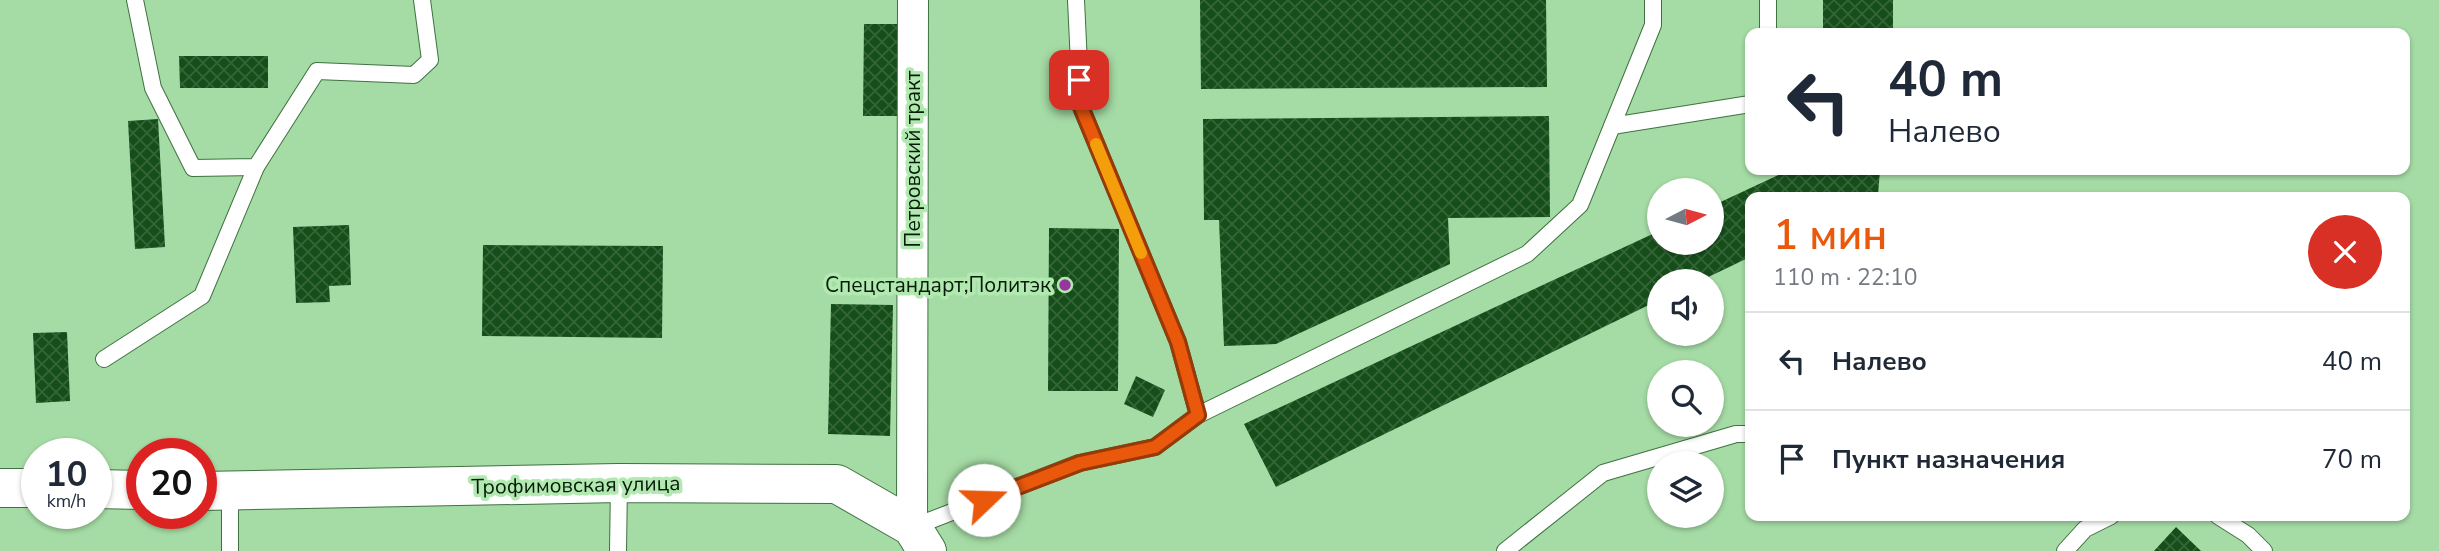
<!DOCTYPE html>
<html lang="ru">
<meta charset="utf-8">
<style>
:root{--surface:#fff;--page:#f6f6f7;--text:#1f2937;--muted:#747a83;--line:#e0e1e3;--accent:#ea580c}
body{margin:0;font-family:"Nunito Sans",sans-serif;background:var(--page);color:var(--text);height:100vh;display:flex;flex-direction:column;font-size:26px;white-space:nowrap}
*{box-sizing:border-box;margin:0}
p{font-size:23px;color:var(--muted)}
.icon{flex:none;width:38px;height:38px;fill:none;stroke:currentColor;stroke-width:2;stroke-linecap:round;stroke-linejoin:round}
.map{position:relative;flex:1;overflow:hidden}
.side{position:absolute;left:1745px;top:192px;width:665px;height:329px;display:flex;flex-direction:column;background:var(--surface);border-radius:14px;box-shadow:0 2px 5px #0004}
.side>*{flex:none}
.banner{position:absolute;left:1745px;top:28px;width:665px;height:147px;border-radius:14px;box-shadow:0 2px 5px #0004;background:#fff;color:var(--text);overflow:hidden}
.needle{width:46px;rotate:84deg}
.fabs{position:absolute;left:1647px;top:178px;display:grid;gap:14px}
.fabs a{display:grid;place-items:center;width:77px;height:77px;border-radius:50%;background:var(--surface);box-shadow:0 2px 5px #0004;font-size:35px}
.speed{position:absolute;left:21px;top:438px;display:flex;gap:14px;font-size:35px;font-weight:700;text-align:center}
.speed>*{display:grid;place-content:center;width:91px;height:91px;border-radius:50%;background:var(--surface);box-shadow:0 2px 5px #0004;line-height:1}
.speed small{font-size:18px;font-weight:400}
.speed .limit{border:10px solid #d22;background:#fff;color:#111}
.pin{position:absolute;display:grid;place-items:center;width:60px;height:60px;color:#fff;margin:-30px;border-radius:14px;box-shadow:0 4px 10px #0006}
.me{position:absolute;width:77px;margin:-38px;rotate:69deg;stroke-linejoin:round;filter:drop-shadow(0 0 5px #0008)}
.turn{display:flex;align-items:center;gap:24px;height:147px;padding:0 28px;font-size:32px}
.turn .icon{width:91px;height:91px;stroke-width:2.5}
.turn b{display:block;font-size:49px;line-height:60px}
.round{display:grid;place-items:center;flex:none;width:74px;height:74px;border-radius:37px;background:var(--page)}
.overview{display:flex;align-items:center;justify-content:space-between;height:119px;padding:0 28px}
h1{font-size:42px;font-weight:600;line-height:52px;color:var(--accent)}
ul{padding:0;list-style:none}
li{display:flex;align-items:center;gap:21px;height:98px;padding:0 28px;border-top:2px solid var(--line)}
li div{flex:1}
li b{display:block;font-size:26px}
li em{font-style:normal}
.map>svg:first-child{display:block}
.building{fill:url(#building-cross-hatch)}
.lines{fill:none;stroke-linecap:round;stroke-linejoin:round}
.lane-casing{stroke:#3f7240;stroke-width:18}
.street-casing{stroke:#3f7240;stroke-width:32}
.secondary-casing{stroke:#3f7240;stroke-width:40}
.lane{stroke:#fff;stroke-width:16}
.street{stroke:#fff;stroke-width:30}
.secondary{stroke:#fff;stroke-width:38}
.route-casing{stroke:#983908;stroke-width:18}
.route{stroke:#ea580c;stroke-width:12}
.slow{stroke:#f59e0b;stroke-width:12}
.poi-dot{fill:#96369f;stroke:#b1e9b0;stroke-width:2.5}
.labels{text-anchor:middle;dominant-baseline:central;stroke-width:7;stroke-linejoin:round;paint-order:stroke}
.street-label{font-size:21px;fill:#071c08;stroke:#b1e9b0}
.poi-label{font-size:21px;fill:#071c08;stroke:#b1e9b0;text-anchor:end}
</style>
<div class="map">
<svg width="2439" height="551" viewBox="0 0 2439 551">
<defs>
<pattern id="building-cross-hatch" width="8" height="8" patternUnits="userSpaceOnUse" patternTransform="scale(1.75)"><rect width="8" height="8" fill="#164e1a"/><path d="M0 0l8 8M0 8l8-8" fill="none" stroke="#366439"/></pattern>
</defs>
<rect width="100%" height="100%" fill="#a5dba4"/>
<g class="building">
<polygon points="1200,0 1546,0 1547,87 1201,89"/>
<rect x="1823" y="0" width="70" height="33"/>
<polygon points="864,24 902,24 901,116 863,116"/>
<polygon points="179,56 268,56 268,88 180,88"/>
<polygon points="1549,116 1550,217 1448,218 1450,264 1276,344 1224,346 1219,220 1204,220 1203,119"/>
<polygon points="158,119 165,247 135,249 128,121"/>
<polygon points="1789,170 1880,170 1878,195 1872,198 1750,198 1750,257 1698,282 1659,282 1659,300 1276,487 1244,424 1659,231 1659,243 1712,243 1712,206"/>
<polygon points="349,225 351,285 329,286 330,302 296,303 293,227"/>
<polygon points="1049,228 1119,229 1118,391 1048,391"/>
<polygon points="483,245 663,246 662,338 482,336"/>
<polygon points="831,304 893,305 890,436 828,434"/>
<polygon points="67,332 70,401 36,403 33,333"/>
<polygon points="1136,376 1165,390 1153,417 1124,404"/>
<polygon points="2176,527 2201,551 2154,551"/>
</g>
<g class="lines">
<defs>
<g id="lane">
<polyline points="135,0 153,88 193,168 256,167 317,71 414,75 430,60 422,0"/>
<polyline points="1768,0 1768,33"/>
<polyline points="1612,126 1750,104"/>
<polyline points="104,359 202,296 256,167"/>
<polyline points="1198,415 1527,254 1580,205 1653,25 1653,0"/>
<polyline points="2218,516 2248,535 2264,551"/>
<polyline points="913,527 1079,463 1155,447 1198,415 1178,342 1081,107 1076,0"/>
<polyline points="230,551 230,491"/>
<polyline points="618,551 619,483"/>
<polyline points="1505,551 1603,473 1736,434 1750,434"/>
<polyline points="2065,551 2085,529 2111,516"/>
</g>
<polyline id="street" points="912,527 913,0"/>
<g id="secondary">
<polyline points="0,488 37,488"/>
<polyline points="96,489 142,490"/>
<polyline points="201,491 619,483 837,484 912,527 927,551"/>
</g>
</defs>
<use href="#lane" class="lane-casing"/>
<use href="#street" class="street-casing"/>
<use href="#secondary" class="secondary-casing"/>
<use href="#lane" class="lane"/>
<use href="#street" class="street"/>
<use href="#secondary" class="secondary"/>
</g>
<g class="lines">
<defs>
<polyline id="route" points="984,500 1080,463 1155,447 1198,415 1178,342 1081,107 1079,80"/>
</defs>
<use href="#route" class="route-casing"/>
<use href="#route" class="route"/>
<polyline class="slow" points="1096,144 1141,253"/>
</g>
<circle class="poi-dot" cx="1065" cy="285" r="7"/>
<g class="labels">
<g class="street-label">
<text transform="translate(913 159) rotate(-90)">Петровский тракт</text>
<text transform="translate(576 485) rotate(-1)">Трофимовская улица</text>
</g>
<g class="poi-label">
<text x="1051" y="285">Спецстандарт;Политэк</text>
</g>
</g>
</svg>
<div class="fabs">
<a><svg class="needle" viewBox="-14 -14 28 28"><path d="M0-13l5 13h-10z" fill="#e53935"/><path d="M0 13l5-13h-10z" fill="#747a83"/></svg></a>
<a><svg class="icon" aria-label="sound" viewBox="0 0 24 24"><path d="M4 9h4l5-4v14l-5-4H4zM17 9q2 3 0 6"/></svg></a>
<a><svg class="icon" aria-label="search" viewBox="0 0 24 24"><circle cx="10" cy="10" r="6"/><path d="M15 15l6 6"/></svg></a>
<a><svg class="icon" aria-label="layers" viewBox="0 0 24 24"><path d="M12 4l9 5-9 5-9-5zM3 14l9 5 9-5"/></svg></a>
</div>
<div class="speed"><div>10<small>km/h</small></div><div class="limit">20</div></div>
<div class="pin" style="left:1079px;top:80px;background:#d93025"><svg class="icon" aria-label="arrive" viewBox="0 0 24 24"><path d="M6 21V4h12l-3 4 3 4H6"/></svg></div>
<svg class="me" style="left:984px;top:500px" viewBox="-20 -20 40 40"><circle r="19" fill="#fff"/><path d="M0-13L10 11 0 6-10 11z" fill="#ea580c"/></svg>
<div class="banner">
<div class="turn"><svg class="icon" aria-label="left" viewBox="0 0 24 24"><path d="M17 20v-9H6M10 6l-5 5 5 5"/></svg><div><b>40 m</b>Налево</div></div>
</div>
<section class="side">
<div class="overview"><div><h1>1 мин</h1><p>110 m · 22:10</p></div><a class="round" style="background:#d93025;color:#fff"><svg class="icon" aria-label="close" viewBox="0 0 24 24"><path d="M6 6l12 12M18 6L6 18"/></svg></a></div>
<ul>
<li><svg class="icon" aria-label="left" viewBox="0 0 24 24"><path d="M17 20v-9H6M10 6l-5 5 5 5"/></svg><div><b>Налево</b></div><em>40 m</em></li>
<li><svg class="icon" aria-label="arrive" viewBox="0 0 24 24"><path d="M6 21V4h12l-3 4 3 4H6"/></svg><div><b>Пункт назначения</b></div><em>70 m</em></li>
</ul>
</section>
</div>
